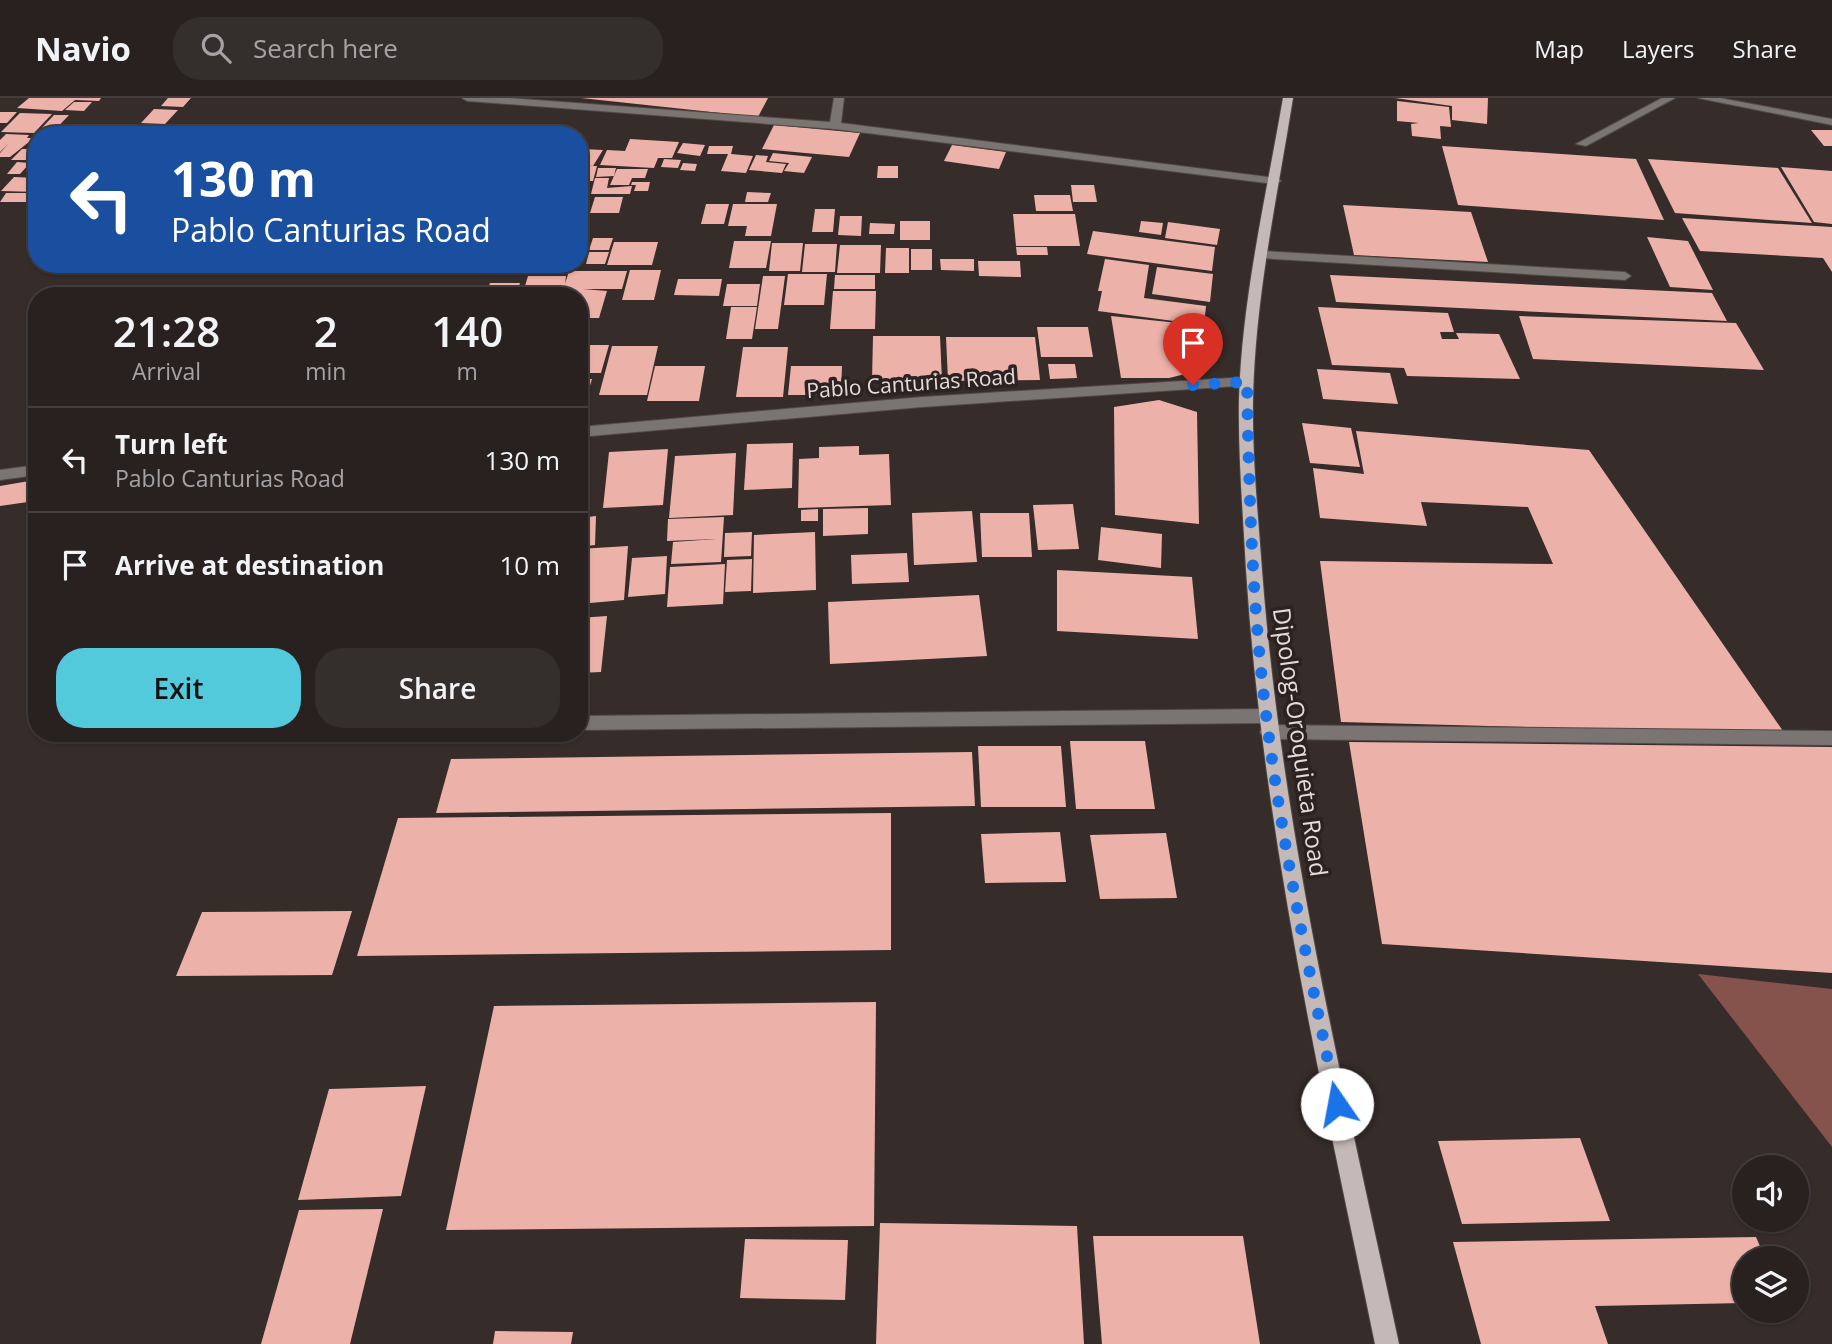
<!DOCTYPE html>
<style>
:root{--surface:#282120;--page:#342e2d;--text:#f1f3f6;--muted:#a5a3a5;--line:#443e3e;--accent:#53cadc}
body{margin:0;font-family:"Open Sans",sans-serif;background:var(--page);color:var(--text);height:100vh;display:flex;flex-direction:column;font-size:26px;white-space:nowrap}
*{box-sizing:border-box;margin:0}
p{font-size:23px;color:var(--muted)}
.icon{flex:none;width:38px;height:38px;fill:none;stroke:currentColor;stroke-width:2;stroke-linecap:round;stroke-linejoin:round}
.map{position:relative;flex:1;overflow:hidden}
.panel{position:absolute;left:28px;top:189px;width:560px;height:455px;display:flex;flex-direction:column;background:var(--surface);border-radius:28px;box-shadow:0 2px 5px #0004,0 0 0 2px var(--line)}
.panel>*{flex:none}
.hud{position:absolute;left:28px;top:28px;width:560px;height:147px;border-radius:28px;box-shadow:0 2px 5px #0004,0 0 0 2px var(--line);background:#1a4fa0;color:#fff;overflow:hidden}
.fabs{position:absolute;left:1732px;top:1057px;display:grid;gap:14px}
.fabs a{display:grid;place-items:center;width:77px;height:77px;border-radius:50%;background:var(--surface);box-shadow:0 2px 5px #0004,0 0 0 2px var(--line);font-size:35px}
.pin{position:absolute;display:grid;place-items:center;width:60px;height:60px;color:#fff;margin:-72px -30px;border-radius:50% 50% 50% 0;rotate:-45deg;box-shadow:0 0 7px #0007}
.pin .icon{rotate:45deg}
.me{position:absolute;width:77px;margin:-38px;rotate:348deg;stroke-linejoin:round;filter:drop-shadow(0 0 5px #0008)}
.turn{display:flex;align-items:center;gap:24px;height:147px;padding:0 28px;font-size:32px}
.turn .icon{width:91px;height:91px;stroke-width:2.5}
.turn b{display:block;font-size:49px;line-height:60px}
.eta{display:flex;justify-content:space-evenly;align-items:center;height:119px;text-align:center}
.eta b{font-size:42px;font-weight:600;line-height:49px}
.action{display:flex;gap:14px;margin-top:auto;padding:14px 28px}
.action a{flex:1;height:80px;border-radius:28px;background:var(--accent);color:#111;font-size:28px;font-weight:600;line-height:80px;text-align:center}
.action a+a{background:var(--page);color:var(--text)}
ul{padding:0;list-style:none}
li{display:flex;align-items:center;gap:21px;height:105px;padding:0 28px;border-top:2px solid var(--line)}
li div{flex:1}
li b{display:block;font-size:26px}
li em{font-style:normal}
header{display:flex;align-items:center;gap:42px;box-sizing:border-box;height:98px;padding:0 35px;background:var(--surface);border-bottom:2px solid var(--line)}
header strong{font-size:33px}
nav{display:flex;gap:38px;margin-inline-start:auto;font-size:24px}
.search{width:490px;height:63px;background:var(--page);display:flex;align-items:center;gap:18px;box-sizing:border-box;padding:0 24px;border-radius:28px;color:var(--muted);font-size:26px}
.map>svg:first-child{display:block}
.water{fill:#86534c}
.building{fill:#ecb2a9}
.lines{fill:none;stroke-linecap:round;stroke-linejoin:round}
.minor-casing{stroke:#524846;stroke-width:2}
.major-casing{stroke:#524846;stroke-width:2}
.minor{fill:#7a7473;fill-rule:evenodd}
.major{fill:#c4b9b7;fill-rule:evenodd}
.route{stroke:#1a73e8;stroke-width:12;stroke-dasharray:0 21.6}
.labels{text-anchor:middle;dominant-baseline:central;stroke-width:7;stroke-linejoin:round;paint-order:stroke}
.far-street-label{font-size:21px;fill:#e3dcdb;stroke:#2c2221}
.street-label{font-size:24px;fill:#e3dcdb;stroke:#2c2221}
</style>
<header>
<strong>Navio</strong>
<div class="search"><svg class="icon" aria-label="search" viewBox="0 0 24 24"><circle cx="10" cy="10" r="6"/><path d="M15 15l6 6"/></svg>Search here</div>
<nav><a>Map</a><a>Layers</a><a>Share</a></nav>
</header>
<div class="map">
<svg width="1832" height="1246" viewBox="0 0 1832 1246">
<rect width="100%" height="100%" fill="#362c2a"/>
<polygon class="water" points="1698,876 1832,891 1832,1049"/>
<g class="building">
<polygon points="29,0 101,0 99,3 75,2 62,13 17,10"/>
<polygon points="168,0 191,0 183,9 161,8"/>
<polygon points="581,0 768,0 758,19"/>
<polygon points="1395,0 1488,0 1487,26 1452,22 1452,8"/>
<polygon points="1397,3 1449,9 1451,29 1440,28 1441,41 1412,38 1411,26 1419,25 1397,23"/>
<polygon points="74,4 92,4 84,13 65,12"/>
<polygon points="154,11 178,12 165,26 141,25"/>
<polygon points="0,14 17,14 7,25 0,25"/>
<polygon points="20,15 52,16 34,35 1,34"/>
<polygon points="54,17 69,17 52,35 37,35"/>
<polygon points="774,27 860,35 849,59 762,51"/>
<polygon points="61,28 90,28 82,37 53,36"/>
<polygon points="1811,32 1832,32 1832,48 1824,48"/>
<polygon points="6,36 29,37 27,40 34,40 10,59 0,59 0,55 9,45 0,54 0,42"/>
<polygon points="630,41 679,44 672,60 658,60 654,70 600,67 607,52 625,53"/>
<polygon points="683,45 705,47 700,58 677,55"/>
<polygon points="952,47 1006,54 999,71 944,63"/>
<polygon points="709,48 733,48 731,56 753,58 746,75 721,73 728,56 707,56"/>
<polygon points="1442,48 1636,61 1664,122 1458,107"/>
<polygon points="22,51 37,51 37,56 31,62 11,62"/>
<polygon points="583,51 603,52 593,68 579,67 579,57"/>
<polygon points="773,55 812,59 804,75 784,73 789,65 769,63"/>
<polygon points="756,57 768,58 766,64 786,66 782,75 749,72"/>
<polygon points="664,61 681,62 678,70 661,69"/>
<polygon points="1648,61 1778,70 1812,125 1675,115"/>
<polygon points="17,64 30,65 20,76 7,76"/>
<polygon points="683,65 697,66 695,73 680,72"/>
<polygon points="579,68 597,68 593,83 579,83"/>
<polygon points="878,68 898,68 898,80 877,80"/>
<polygon points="1781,69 1832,73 1832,126 1814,124"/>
<polygon points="598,70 616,70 614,78 596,79"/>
<polygon points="617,71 648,71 645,80 632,80 629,87 610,87"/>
<polygon points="14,79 37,80 37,94 1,93"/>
<polygon points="595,80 609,80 607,90 632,88 630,96 591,96"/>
<polygon points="632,84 650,84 648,93 634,93 636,87 631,87"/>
<polygon points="1071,87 1094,87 1097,104 1073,104"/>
<polygon points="747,94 771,95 768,104 745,104"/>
<polygon points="6,95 37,95 37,104 0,104"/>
<polygon points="1034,97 1070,97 1073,113 1036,113"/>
<polygon points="595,99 623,99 619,115 590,115"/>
<polygon points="706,106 729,106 724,126 701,126"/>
<polygon points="733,106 777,106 771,138 745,138 747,128 728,128"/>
<polygon points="1343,107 1471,114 1488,164 1354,157"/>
<polygon points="815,111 835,111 833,134 812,134"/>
<polygon points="1013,116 1075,116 1080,148 1016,148"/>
<polygon points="840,118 862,118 861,138 838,137"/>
<polygon points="1682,120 1832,129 1832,174 1823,160 1700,153"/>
<rect x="900" y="123" width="30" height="19"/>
<polygon points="1141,123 1163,125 1161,137 1139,134"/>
<polygon points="1168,124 1220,131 1217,147 1165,140"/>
<polygon points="870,125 895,126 894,136 869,136"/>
<polygon points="1093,133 1215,149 1212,173 1087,156"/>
<polygon points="1647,139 1688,143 1713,192 1670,189"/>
<polygon points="593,140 613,140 609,152 589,152"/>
<polygon points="734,143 771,143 766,170 729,170"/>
<polygon points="614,144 658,144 652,167 607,167"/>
<polygon points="772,145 803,145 800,173 769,173"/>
<polygon points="805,146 837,146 835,174 802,174"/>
<polygon points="840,147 881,147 880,175 837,175"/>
<polygon points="1016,149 1047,149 1048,157 1017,157"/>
<polygon points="886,150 909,150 909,175 885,175"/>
<rect x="911" y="151" width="21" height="21"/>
<polygon points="589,154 609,154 605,166 586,166"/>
<polygon points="940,161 974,161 974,173 941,172"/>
<polygon points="1105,161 1149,167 1144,200 1206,208 1204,227 1098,213 1102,193 1098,193"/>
<polygon points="978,163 1020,163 1021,179 979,178"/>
<polygon points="1157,169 1213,176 1210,204 1152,196"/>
<polygon points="630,172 661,172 654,202 622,202"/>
<polygon points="569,173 627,173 622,191 583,191 607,193 599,220 579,220 579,198 565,198 567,192 562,192 561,198 522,198 528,178 566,178 565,186"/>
<polygon points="788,176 827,176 824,207 784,207"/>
<polygon points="835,177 875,177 875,191 834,191"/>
<polygon points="1330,177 1712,195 1727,223 1336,204"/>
<polygon points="763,178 785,178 778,231 755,231"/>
<polygon points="678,181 722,181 719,198 674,197"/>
<polygon points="490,185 520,185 516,198 485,198"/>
<polygon points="727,186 760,186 757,208 723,208"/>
<polygon points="833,193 876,193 875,231 830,231"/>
<polygon points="731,209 757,209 752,241 726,241"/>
<polygon points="1318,209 1448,215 1454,234 1440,234 1442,241 1459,241 1456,235 1499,236 1520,281 1407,278 1404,270 1332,267"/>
<polygon points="1111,218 1217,229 1210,270 1169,280 1121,280"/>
<polygon points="1519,218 1736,225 1764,272 1533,261"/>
<polygon points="1037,229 1088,229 1093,259 1041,259"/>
<polygon points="873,238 940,238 942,283 872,283"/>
<polygon points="946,239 1035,239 1040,282 948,283"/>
<polygon points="579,247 609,247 601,275 579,275"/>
<polygon points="612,248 658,248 647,297 599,297"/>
<polygon points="743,249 788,249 783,299 736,299"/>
<polygon points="1048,266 1075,266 1077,280 1050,281"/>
<polygon points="655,268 705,268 699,303 647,303"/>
<polygon points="791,268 842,268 841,297 788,297"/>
<polygon points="1317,271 1390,275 1398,306 1323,301"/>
<polygon points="579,281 592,281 583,311 579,311"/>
<polygon points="1159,302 1197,314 1199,426 1115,417 1114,309"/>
<polygon points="1302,325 1351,330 1360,369 1310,365"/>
<polygon points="1356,333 1589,352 1785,636 1341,624 1320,463 1553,466 1528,409 1421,404 1427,428 1320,420 1313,370 1364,376"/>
<polygon points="793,345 792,390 744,392 747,346"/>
<polygon points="859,348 859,357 889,356 891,407 798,410 799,361 819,360 819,349"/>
<polygon points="668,351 663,407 603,410 609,354"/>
<polygon points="736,355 733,417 669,420 675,358"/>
<polygon points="35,382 28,404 0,408 0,388"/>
<polygon points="1073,406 1079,451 1038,452 1033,407"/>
<polygon points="868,410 868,436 823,438 823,411"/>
<polygon points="818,411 818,423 801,423 801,412"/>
<polygon points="972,413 977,464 914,467 912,415"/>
<polygon points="980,415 1029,415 1032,459 982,459"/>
<polygon points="596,418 595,447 579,449 579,420"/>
<polygon points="724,419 721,464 671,466 673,444 716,441 667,443 668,421"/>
<polygon points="1101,429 1162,436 1161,470 1098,462"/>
<polygon points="752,434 751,458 724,459 725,435"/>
<polygon points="815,434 816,492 753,495 754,437"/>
<polygon points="628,448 624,502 579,506 579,451"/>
<polygon points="907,455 909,484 852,486 851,457"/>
<polygon points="667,458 665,496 628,499 632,460"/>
<polygon points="752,461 751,493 725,494 727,462"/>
<polygon points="725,466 723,506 667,509 670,469"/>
<polygon points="1057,472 1192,479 1198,541 1057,533"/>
<polygon points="979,497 987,558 830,566 828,504"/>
<polygon points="607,518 601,574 579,575 579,520"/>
<polygon points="1070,643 1145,643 1155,711 1076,711"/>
<polygon points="1349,644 1832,649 1832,875 1382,846"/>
<polygon points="978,648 1061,648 1066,709 981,709"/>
<polygon points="972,654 975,708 436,715 451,661"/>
<polygon points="891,715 891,852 357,858 398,720"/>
<polygon points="1060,734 1066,784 985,785 981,736"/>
<polygon points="1166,735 1177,800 1100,801 1090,737"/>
<polygon points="352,813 332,877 176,878 202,814"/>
<polygon points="876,904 874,1128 446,1132 494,908"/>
<polygon points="426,988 401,1098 298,1102 329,991"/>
<polygon points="1580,1040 1610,1123 1462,1126 1438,1043"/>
<polygon points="383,1111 350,1246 261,1246 299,1112"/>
<polygon points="880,1125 1077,1128 1084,1246 876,1246"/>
<polygon points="1093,1138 1243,1138 1260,1246 1102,1246"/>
<polygon points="1756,1139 1765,1160 1745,1160 1745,1205 1595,1208 1608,1246 1481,1246 1453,1144"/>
<polygon points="745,1141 848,1142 845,1202 740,1200"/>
<polygon points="495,1233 573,1234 571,1246 493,1246"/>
</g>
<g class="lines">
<defs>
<g id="minor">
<polygon points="462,0 509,0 830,24 834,0 844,0 841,25 1275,80 1281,83 1275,86 835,31 467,3"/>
<polygon points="1662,0 1675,0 1586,48 1576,46"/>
<polygon points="1698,0 1720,0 1832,21 1832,27"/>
<polygon points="1263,153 1625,174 1631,178 1625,182 1259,160 1257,157"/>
<polygon points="1247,279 1254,284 1252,287 922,309 579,339 579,329 922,299"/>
<polygon points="37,367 37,377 0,382 0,372"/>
<polygon points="1266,611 1272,613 1275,618 1272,623 1266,625 579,632 579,618"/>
<polygon points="1269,627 1832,633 1832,647 1269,641 1263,639 1260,634 1263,629"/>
</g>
<path id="major" d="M1283,0H1293C1277,100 1255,200 1253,302C1252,359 1258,416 1262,472C1282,735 1344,990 1399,1246H1375C1322,989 1263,734 1246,472C1243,415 1238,358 1239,301C1242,200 1266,99 1283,0Z"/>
</defs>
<use href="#minor" class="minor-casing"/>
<use href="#major" class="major-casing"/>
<use href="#minor" class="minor"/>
<use href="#major" class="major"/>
</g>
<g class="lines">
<path class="route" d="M1193,287L1247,284C1249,394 1252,506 1266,616C1282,747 1310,877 1337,1006"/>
</g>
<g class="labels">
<g class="far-street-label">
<text transform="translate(911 285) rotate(-4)">Pablo Canturias Road</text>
</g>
<g class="street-label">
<text transform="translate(1301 644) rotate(82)">Dipolog-Oroquieta Road</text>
</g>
</g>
</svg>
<div class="fabs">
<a><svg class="icon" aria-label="sound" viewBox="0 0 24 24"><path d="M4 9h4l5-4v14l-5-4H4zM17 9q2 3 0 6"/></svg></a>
<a><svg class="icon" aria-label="layers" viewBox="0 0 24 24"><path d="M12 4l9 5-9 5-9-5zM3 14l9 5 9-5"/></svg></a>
</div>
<div class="pin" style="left:1193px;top:287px;background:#d93025"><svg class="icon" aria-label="arrive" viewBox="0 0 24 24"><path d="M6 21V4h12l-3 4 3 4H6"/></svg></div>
<svg class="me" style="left:1337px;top:1006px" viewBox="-20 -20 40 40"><circle r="19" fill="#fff"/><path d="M0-13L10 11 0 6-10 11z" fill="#1a73e8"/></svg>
<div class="hud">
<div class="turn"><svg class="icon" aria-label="left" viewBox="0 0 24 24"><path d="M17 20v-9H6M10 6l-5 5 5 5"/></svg><div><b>130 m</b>Pablo Canturias Road</div></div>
</div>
<section class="panel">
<div class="eta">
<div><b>21:28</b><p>Arrival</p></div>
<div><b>2</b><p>min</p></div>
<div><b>140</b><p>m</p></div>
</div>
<ul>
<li><svg class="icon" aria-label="left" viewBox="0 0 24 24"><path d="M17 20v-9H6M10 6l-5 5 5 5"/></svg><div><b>Turn left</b><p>Pablo Canturias Road</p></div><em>130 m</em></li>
<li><svg class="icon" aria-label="arrive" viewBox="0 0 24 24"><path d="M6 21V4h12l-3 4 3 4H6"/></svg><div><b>Arrive at destination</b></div><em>10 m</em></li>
</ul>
<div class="action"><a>Exit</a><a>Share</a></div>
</section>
</div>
